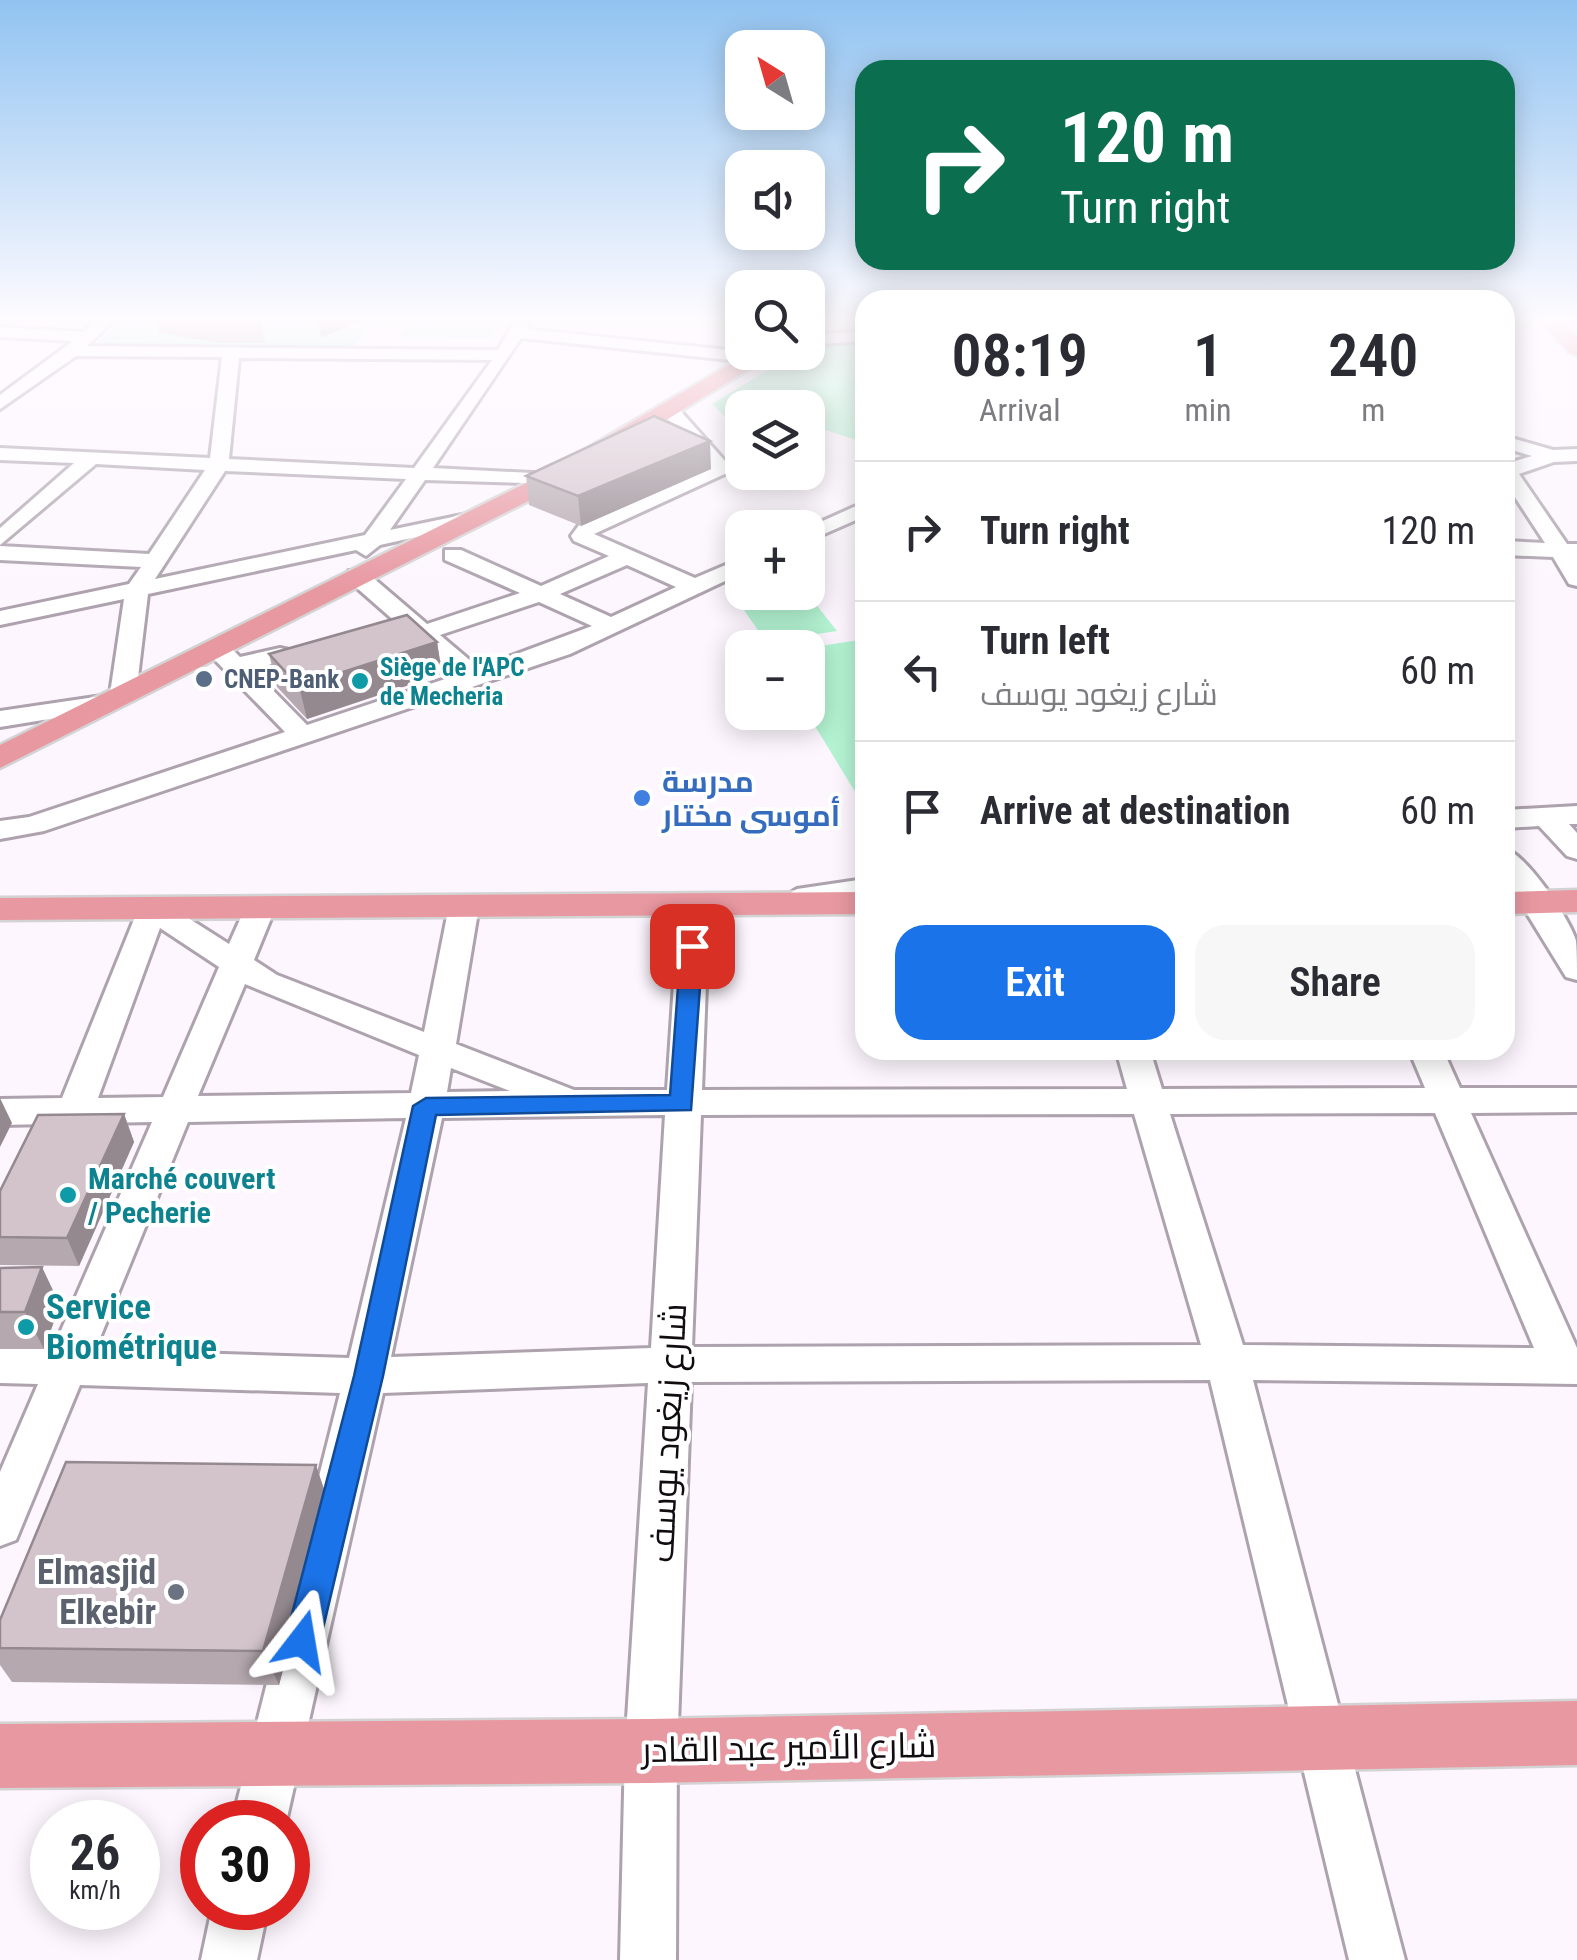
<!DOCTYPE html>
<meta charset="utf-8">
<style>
:root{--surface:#fff;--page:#f7f7f7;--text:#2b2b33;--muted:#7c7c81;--line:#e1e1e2;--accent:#1a73e8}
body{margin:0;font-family:"Roboto Condensed",Cairo,sans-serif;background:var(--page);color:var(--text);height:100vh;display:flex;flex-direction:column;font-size:38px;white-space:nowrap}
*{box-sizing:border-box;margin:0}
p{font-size:32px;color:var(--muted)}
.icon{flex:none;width:55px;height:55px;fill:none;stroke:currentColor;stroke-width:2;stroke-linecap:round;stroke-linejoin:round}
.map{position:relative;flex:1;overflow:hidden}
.drawer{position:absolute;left:855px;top:290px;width:660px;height:770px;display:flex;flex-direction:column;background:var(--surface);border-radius:30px;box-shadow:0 5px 25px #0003}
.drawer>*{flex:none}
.hud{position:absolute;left:855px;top:60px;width:660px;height:210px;border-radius:30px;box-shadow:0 5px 25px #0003;background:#0b6e4f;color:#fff;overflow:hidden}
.needle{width:65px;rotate:323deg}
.buttons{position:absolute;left:725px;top:30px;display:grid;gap:20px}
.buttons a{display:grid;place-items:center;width:100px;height:100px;border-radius:20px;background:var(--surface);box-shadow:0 5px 25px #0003;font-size:50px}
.speed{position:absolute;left:30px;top:1800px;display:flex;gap:20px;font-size:50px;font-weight:700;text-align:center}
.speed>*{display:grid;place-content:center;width:130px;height:130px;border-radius:50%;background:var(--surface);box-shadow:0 5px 25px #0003;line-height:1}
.speed small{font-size:25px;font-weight:400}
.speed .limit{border:15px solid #d22;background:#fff;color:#111}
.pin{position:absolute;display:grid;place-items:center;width:85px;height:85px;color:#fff;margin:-42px;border-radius:20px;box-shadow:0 5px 15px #0006}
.me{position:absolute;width:110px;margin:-55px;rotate:14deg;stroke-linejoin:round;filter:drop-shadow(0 0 8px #0008)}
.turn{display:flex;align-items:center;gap:35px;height:210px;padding:0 40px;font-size:45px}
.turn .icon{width:130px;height:130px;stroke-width:2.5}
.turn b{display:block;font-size:70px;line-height:85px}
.eta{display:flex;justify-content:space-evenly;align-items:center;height:170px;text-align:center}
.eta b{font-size:60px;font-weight:600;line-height:70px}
.action{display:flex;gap:20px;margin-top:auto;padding:20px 40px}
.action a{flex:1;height:115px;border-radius:30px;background:var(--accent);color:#fff;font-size:40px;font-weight:600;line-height:115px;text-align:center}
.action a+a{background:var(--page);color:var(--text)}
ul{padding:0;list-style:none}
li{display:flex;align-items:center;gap:30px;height:140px;padding:0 40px;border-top:2px solid var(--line)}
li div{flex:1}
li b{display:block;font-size:38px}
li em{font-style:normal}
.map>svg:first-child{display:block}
.green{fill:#b4f4d3}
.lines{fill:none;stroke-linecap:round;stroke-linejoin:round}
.minor-casing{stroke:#ada2ae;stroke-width:6}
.major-casing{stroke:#d4d3d4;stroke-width:5}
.minor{fill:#fff;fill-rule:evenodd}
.major{fill:#e898a1;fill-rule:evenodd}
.wall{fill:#b5a9af}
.shaded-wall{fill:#94898f}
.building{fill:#d3c4cc;stroke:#94898f;stroke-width:2.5}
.route{fill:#1a73e8;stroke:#114b97;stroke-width:2.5}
.service-dot{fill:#5c6f8a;stroke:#fff;stroke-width:4}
.culture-dot{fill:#0f9aa8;stroke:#fff;stroke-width:4}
.shop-dot{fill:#3f7fe0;stroke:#fff;stroke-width:4}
.worship-dot{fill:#6b7280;stroke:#fff;stroke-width:4}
.labels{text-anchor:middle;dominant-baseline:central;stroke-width:8;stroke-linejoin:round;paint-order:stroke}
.far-culture-label{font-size:25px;font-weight:bold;fill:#0d838f;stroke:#fff;text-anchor:start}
.far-service-label{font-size:25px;font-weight:bold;fill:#4e5e75;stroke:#fff;text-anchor:start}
.shop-label{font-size:30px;font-weight:bold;fill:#366cbe;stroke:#fff;text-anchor:start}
.culture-label{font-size:30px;font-weight:bold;fill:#0d838f;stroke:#fff;text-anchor:start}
.near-culture-label{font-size:35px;font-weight:bold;fill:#0d838f;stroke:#fff;text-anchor:start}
.near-street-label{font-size:35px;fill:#100c10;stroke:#fff}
.near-worship-label{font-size:35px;font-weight:bold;fill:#5b616d;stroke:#fff;text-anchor:end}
</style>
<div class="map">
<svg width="1577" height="1960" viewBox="0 0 1577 1960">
<rect width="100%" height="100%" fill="#fdf6fe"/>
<g class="green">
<polygon points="123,318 393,318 367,329 355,347 94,346"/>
<polygon points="411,320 502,321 490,338 399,337"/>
<polygon points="865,338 865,443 823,429 808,430 808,408 742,408 742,433 712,404 796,353 808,352 811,343"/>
<polygon points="742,582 742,592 807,593 837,631 766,642 726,584"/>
<polygon points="865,639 865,808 807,713 808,648"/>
</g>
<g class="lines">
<defs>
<g id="minor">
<path d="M99,318H116L87,346L498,350L516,318H532L526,329L758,353L767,358L758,363L521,338L433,468L551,474L558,476V484L425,480L390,530L467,514L474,516V524L380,545L366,556L356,550L148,594L136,694L123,702L110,694L124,599L0,625V611L129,584L141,567L0,560V546L149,554L205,470L96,464L0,545V528L74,463L0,460V448L210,458L222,357L76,356L0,409V395L73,341L0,337V327L83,332ZM239,358L492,360L414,468L229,459ZM225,471L406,479L365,535L155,579Z"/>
<polygon points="865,331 865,341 808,345 808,335"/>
<path d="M665,407H677L725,461L729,472L594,534L695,578L742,558V573L570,654L44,831L0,839V821L29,817L285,732L215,660L212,655L215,650H233L240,657L280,648L321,657L324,662L312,669L280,662L252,669L307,725L457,675L419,642L384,653L375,651L372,646L406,631L349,581V571H365L427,624L520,593L445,560V550H461L541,586L609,556L574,541L571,536L582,521L709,469L665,415ZM627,565L676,587L611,617L560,594ZM539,602L592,626L479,668L440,635Z"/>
<polygon points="1505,436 1553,450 1577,449 1577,461 1554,462 1519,474 1567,544 1577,544 1577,586 1569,584 1553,557 1505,555 1505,541 1545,543 1505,482 1505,464 1532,456 1505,448"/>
<polygon points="865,502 865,516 808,541 807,528"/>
<polygon points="102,696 111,699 115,704 111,709 0,727 0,711"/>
<polygon points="1577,806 1577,824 1569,824 1577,833 1577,859 1567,856 1539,826 1505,828 1505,810"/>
<path d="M1505,849C1526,854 1570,919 1576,941C1577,952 1577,968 1577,980L1566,977L1505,878Z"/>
<polygon points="865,879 865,897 797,907 782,898 797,889"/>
<path d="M261,897L276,906L254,960L277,975L424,1032L449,906L464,897L475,899L479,906L456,1044L574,1090H667L679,906L694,897L709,906L702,1090L1127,1089L1116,1050H1150L1162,1089L1425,1088L1409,1050H1443L1460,1088H1577V1112L1471,1113L1577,1348V1384L1253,1380L1405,1960H1349L1210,1380L691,1382L677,1751L676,1960H620L625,1751L648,1383L383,1393L286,1822H232L340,1393L80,1385L16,1540L0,1546V1472L38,1384L0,1383V1347L53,1349L152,1122L0,1125V1099L62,1098L141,902H163L229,944L246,906ZM160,928L219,967L163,1097L98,1098ZM245,984L419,1055L411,1093L198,1096ZM451,1068L510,1091L447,1092ZM1435,1113L1534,1348L1243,1345L1170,1114ZM1134,1114L1201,1345L692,1347L701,1115ZM665,1115L651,1348L391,1357L442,1118ZM406,1118L349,1358L95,1350L188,1122Z"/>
<polygon points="212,1908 268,1908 257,1960 201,1960"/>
</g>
<g id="major">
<polygon points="811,318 834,318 808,334"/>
<polygon points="1538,318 1559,318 1577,337 1577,355 1570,353"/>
<polygon points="751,352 777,352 560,485 0,768 0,745 542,475"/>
<polygon points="1577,890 1577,912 1505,914 1505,892"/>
<polygon points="865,892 865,914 0,920 0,898"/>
<polygon points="1577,1701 1577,1765 651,1783 0,1788 0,1724 651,1719"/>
</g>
</defs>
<use href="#minor" class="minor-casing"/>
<use href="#major" class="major-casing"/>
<use href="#minor" class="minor"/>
<use href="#major" class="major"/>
</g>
<g class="wall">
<polygon points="155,318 208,318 261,320 265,343 220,343 159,333"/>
<polygon points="711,469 581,526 529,505 526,476"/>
<polygon points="437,642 442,674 307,719 277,687 269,654"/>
<polygon points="124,1114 134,1142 79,1266 0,1265 0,1191"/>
<polygon points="0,1268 60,1305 44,1349 0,1349"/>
<polygon points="328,1501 279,1685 12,1682 0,1665 0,1648"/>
</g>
<g class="shaded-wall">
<polygon points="318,318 372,318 321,337"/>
<polygon points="710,441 711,469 581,526 578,496"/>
<polygon points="437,642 442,674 307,719 299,686"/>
<polygon points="0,1098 12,1123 0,1147"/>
<polygon points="124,1114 134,1142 79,1266 67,1238"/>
<polygon points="42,1267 60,1305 44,1349 25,1312"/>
<polygon points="316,1465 328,1501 279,1685 263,1651"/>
</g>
<g class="building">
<polygon points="172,318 261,320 261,324 216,325"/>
<polygon points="654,416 710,441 578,496 526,476"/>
<polygon points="407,615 437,642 299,686 269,654"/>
<polygon points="124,1114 67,1238 0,1237 0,1191 38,1115"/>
<polygon points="42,1267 25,1312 0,1312 0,1268"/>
<polygon points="66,1462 316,1465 263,1651 0,1648 0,1620"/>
</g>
<linearGradient id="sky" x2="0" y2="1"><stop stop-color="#91c3f1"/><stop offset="0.54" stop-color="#fefbff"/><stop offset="1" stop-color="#fefbff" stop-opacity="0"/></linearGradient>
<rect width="1577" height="592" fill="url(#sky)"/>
<polygon class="route" points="692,939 703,946 691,1110 436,1115 383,1376 320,1641 315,1652 302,1657 290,1652 285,1641 354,1376 413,1106 426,1098 670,1095 681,946"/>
<circle class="service-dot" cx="204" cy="679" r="10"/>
<g class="culture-dot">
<circle cx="360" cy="681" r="10"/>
<circle cx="68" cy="1195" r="10"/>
<circle cx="26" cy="1327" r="10"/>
</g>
<circle class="shop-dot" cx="642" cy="798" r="10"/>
<circle class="worship-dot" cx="176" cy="1592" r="10"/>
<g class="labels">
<g class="far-culture-label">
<text x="380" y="667">Siège de l'APC<tspan x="380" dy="29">de Mecheria</tspan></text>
</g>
<g class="far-service-label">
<text x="224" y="679">CNEP-Bank</text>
</g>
<g class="shop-label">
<text x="662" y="781">مدرسة<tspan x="662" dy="34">أموسى مختار</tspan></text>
</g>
<g class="culture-label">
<text x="88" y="1178">Marché couvert<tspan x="88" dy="34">/ Pecherie</tspan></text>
</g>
<g class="near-culture-label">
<text x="46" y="1307">Service<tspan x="46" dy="40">Biométrique</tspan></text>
</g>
<g class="near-street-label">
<text transform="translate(668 1433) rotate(-87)">شارع زيغود يوسف</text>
<text transform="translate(789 1748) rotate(-1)">شارع الأمير عبد القادر</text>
</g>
<g class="near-worship-label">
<text x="156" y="1572">Elmasjid<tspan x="156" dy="40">Elkebir</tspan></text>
</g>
</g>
</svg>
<div class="buttons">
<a><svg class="needle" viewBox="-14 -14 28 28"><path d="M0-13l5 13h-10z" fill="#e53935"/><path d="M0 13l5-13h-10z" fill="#7c7c81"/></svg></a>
<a><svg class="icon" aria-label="sound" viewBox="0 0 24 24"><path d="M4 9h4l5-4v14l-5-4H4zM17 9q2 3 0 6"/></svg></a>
<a><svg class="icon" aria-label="search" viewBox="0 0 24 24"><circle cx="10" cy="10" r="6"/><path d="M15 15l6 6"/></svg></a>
<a><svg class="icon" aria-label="layers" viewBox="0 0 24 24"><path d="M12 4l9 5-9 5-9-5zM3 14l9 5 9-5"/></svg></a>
<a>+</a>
<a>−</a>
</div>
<div class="speed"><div>26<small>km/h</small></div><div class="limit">30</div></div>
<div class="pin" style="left:692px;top:946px;background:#d93025"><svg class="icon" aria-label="arrive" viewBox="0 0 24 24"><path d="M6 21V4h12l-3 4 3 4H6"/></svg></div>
<svg class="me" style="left:302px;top:1641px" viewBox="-20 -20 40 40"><path d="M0-17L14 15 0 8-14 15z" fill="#1a73e8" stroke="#fff" stroke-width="4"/></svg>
<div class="hud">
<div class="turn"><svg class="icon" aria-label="right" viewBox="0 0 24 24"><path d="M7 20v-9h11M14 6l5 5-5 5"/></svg><div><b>120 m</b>Turn right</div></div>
</div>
<section class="drawer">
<div class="eta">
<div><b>08:19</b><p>Arrival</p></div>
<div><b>1</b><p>min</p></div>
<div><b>240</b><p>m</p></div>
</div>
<ul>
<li><svg class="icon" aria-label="right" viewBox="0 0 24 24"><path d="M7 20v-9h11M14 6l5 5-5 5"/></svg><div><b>Turn right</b></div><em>120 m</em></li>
<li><svg class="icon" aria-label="left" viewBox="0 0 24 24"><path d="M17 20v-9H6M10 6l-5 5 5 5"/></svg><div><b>Turn left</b><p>شارع زيغود يوسف</p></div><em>60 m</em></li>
<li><svg class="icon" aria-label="arrive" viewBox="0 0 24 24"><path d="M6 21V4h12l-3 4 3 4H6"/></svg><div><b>Arrive at destination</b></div><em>60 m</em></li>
</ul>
<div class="action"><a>Exit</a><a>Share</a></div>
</section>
</div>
